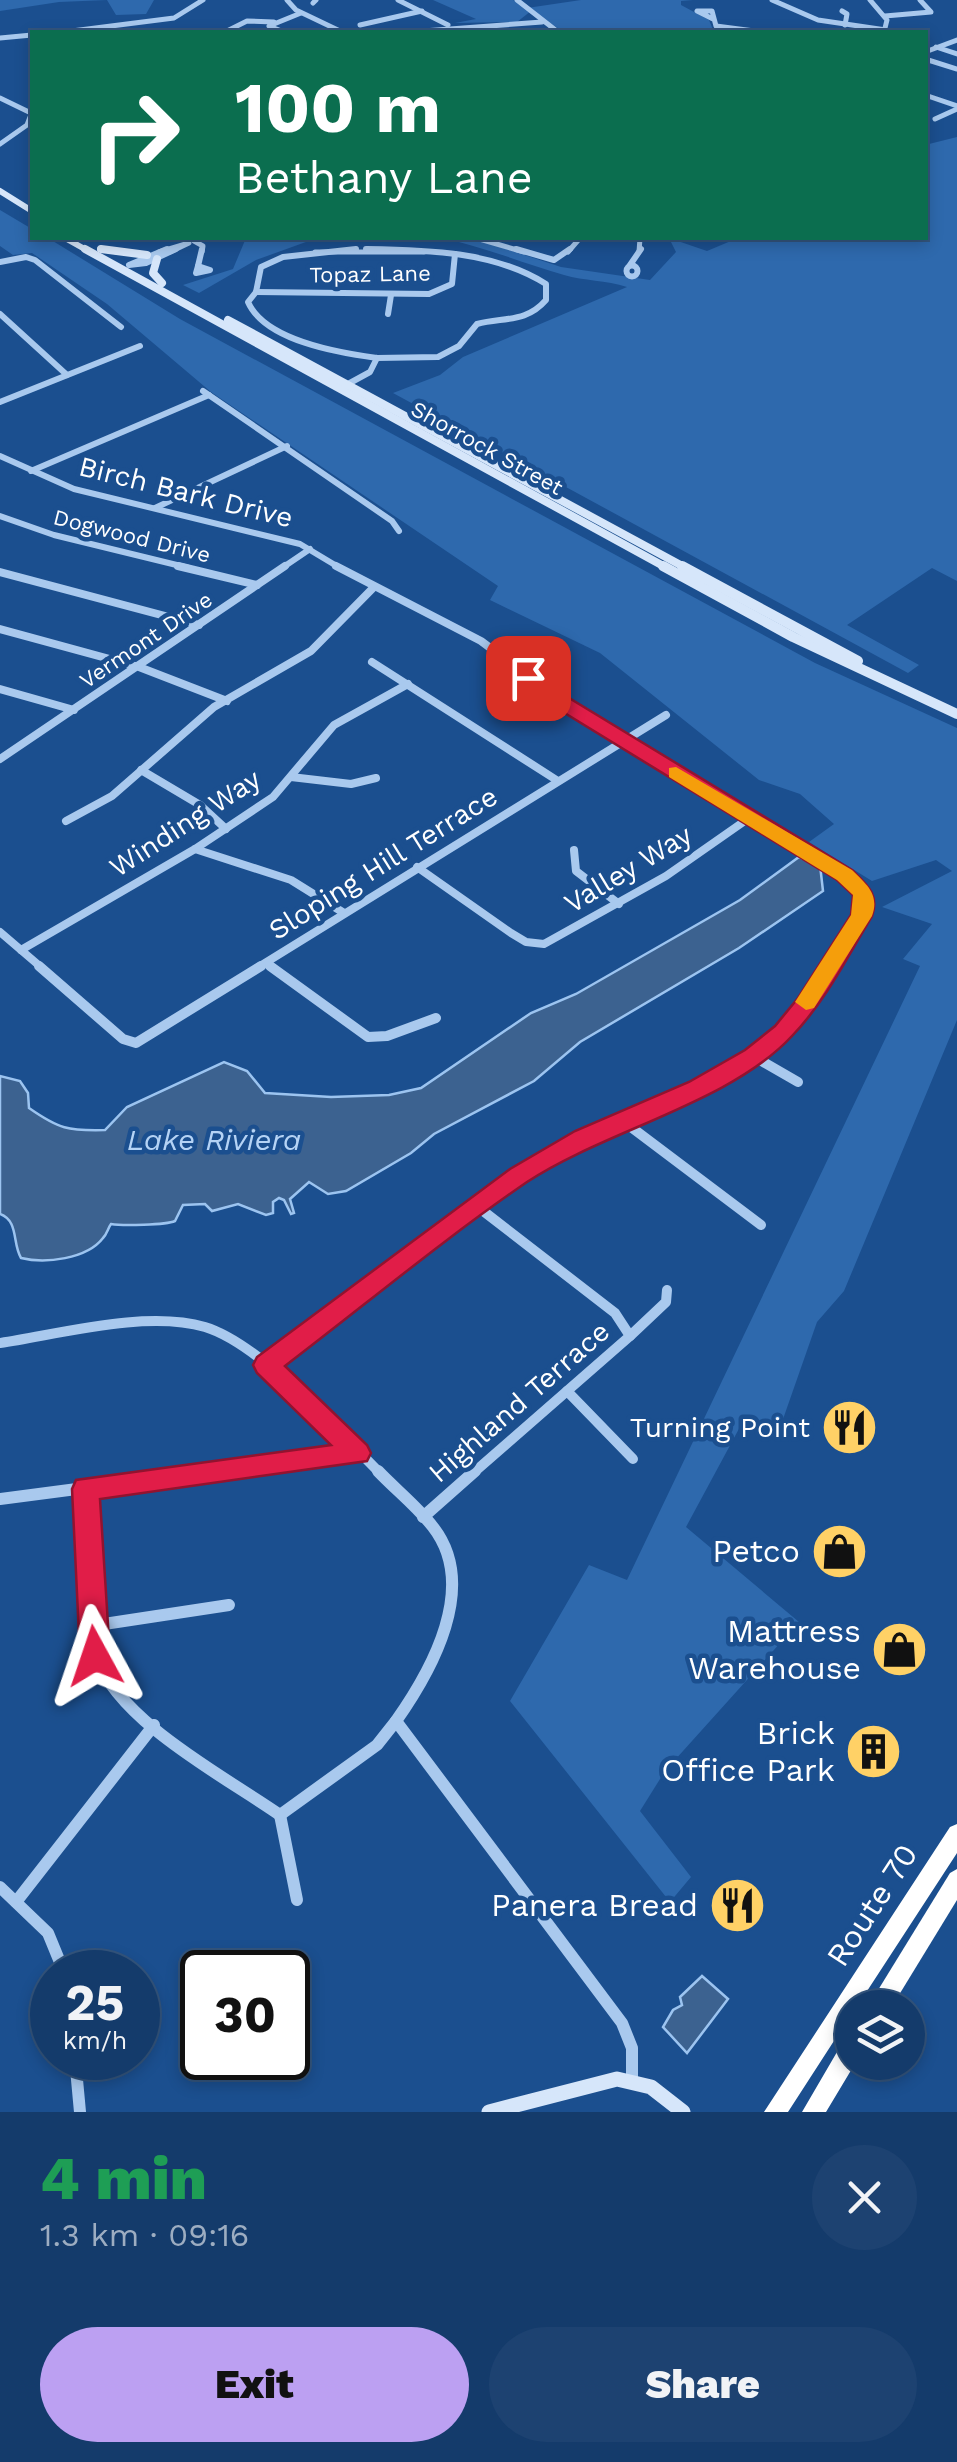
<!DOCTYPE html>
<meta charset="utf-8">
<style>
:root{--surface:#143b6b;--page:#1d4271;--text:#f1f3f6;--muted:#9dadc1;--line:#33557e;--accent:#bca0f2}
body{margin:0;font-family:"Work Sans",sans-serif;background:var(--page);color:var(--text);height:100vh;display:flex;flex-direction:column;font-size:38px;white-space:nowrap}
*{box-sizing:border-box;margin:0}
p{font-size:32px;color:var(--muted)}
.icon{flex:none;width:55px;height:55px;fill:none;stroke:currentColor;stroke-width:2;stroke-linecap:round;stroke-linejoin:round}
.map{position:relative;height:2112px;overflow:hidden}
.panel{display:flex;flex-direction:column;background:var(--surface);flex:1}
.panel>*{flex:none}
.hud{position:absolute;left:30px;top:30px;width:898px;height:210px;border-radius:0px;box-shadow:0 5px 15px #0003,0 0 0 2px var(--line);background:#0b6e4f;color:#fff;overflow:hidden}
.tools{position:absolute;left:835px;top:1990px;display:grid;gap:20px}
.tools a{display:grid;place-items:center;width:90px;height:90px;border-radius:50%;background:var(--surface);box-shadow:0 5px 15px #0003,0 0 0 2px var(--line);font-size:50px}
.speed{position:absolute;left:30px;top:1950px;display:flex;gap:20px;font-size:50px;font-weight:700;text-align:center}
.speed>*{display:grid;place-content:center;width:130px;height:130px;border-radius:50%;background:var(--surface);box-shadow:0 5px 15px #0003,0 0 0 2px var(--line);line-height:1}
.speed small{font-size:25px;font-weight:400}
.speed .limit{border:5px solid #111;border-radius:15px;background:#fff;color:#111}
.pin{position:absolute;display:grid;place-items:center;width:85px;height:85px;color:#fff;margin:-42px;border-radius:20px;box-shadow:0 5px 15px #0006}
.me{position:absolute;width:110px;margin:-55px;rotate:355deg;stroke-linejoin:round;filter:drop-shadow(0 0 8px #0008)}
.turn{display:flex;align-items:center;gap:35px;height:210px;padding:0 40px;font-size:45px}
.turn .icon{width:130px;height:130px;stroke-width:2.5}
.turn b{display:block;font-size:70px;line-height:85px}
.round{display:grid;place-items:center;flex:none;width:105px;height:105px;border-radius:52px;background:var(--page)}
.overview{display:flex;align-items:center;justify-content:space-between;height:170px;padding:0 40px}
h1{font-size:60px;font-weight:800;line-height:75px;color:#1e9e55}
.cta{display:flex;gap:20px;margin-top:auto;padding:20px 40px}
.cta a{flex:1;height:115px;border-radius:60px;background:var(--accent);color:#111;font-size:40px;font-weight:800;line-height:115px;text-align:center}
.cta a+a{background:var(--page);color:var(--text)}
.map>svg:first-child{display:block}
.green{fill:#2e69ad}
.water{fill:#3c6290;stroke:#9cc4f0;stroke-width:2.5}
.lines{fill:none;stroke-linecap:round;stroke-linejoin:round}
.street-far4{stroke:#a9c9ee;stroke-width:5}
.street-far3{stroke:#a9c9ee;stroke-width:6}
.street-far2{stroke:#a9c9ee;stroke-width:8}
.street-far1{stroke:#a9c9ee;stroke-width:10}
.street{stroke:#a9c9ee;stroke-width:12}
.secondary-far3{stroke:#d6e6fa;stroke-width:6}
.secondary-far2{stroke:#d6e6fa;stroke-width:8}
.secondary-far1{stroke:#d6e6fa;stroke-width:10}
.secondary{stroke:#d6e6fa;stroke-width:15}
.highway{fill:#fff;fill-rule:evenodd}
.route{fill:#e11d48;stroke:#92132f;stroke-width:2.5}
.slow{fill:#f59e0b}
.labels{text-anchor:middle;dominant-baseline:central;stroke-width:9;stroke-linejoin:round;paint-order:stroke}
.far-street-label{font-size:22px;fill:#fff;stroke:#1b4f8f}
.street-label{font-size:28px;fill:#fff;stroke:#1b4f8f}
.poi-label{font-size:28px;fill:#fff;stroke:#1b4f8f;text-anchor:end}
.water-label{font-size:30px;font-style:italic;fill:#b5d3f5;stroke:#1b4f8f}
.near-poi-label{font-size:32px;fill:#fff;stroke:#1b4f8f;text-anchor:end}
.near-street-label{font-size:32px;fill:#fff;stroke:#1b4f8f}
</style>
<div class="map">
<svg width="957" height="2112" viewBox="0 0 957 2112">
<rect width="100%" height="100%" fill="#1b4f8f"/>
<g class="green">
<polygon points="0,0 154,0 146,14 116,15 107,0 59,2 0,11"/>
<polygon points="433,0 513,0 527,8 581,0 693,0 681,1 681,5 709,20 714,32 564,32 531,11 517,22 455,23 476,19"/>
<path d="M957,137V581L932,568L847,625L919,665L908,673L393,393L440,375L463,357L627,287C606,280 584,281 564,275C523,263 484,247 442,238H473L561,267L650,280L676,252L669,238L707,251L738,238H925V145Z"/>
<polygon points="0,210 32,229 32,238 48,238 180,319 815,663 957,728 957,1020 844,1291 817,1322 782,1422 741,1425 686,1527 799,1622 665,1771 640,1811 691,1877 670,1902 510,1701 589,1565 627,1580 920,966 903,959 932,924 882,907 952,871 936,860 872,881 809,842 834,824 800,794 759,780 600,653 490,600 498,586 211,392 107,304 32,253 13,255 0,246"/>
<polygon points="246,238 305,239 309,238 392,238 317,238 256,260 199,293 183,285 233,269"/>
</g>
<g class="water">
<path d="M799,857L820,865L823,891L739,948L580,1042L534,1081L434,1134L411,1153L346,1191L328,1194L309,1182L290,1199L294,1213L291,1214L284,1200L279,1198L273,1202V1213L266,1215L238,1204L212,1211L205,1204L183,1205L175,1221C166,1225 122,1226 111,1224C108,1228 107,1234 103,1238C87,1259 45,1264 21,1258C12,1243 19,1221 0,1214V1076L20,1081L28,1093L29,1108C59,1129 68,1131 105,1130L127,1107L224,1062L247,1071L265,1093L331,1097L389,1095L421,1088L531,1013L576,994L740,900Z"/>
<polygon points="702,1976 728,1999 687,2053 663,2027 673,2010 682,2005 680,1997"/>
</g>
<g class="lines">
<g class="street-far4">
<polyline points="287,0 296,10 342,32"/>
<polyline points="398,0 448,25"/>
<polyline points="517,0 558,32"/>
<polyline points="772,0 818,20 886,30"/>
<polyline points="870,0 887,20 884,32"/>
<polyline points="313,3 316,0"/>
<polyline points="842,11 847,14 845,25"/>
<polyline points="885,16 931,12 920,0"/>
<polyline points="713,19 697,11 712,11 716,26 762,32"/>
<polyline points="360,25 422,11"/>
<polyline points="64,32 174,18 203,0"/>
<polyline points="225,32 247,21 274,22"/>
<polyline points="284,32 269,26 301,13"/>
<polyline points="410,32 542,22"/>
<polyline points="0,38 32,35"/>
<polyline points="936,47 957,54"/>
<polyline points="925,52 957,40"/>
<polyline points="925,59 957,69"/>
<polyline points="925,95 957,106"/>
<polyline points="0,98 31,113"/>
<polyline points="935,119 957,109"/>
<polyline points="0,144 27,125 32,112"/>
<polyline points="476,238 524,252"/>
<polyline points="718,238 726,238"/>
<polyline points="194,241 203,246 202,252"/>
<polyline points="159,252 189,243 170,252"/>
<polyline points="315,252 424,252"/>
<polyline points="568,252 580,238"/>
<polyline points="639,252 640,238"/>
</g>
<g class="street-far3">
<polyline points="167,249 129,265 146,263 176,249"/>
<path d="M356,249L283,257L261,267L256,292L248,302C265,341 339,353 377,358"/>
<path d="M366,249C426,250 494,251 546,284V300C526,323 504,317 477,324L459,346L438,357L377,358"/>
<polyline points="516,249 554,260 570,249"/>
<polyline points="0,262 26,257 35,260 121,327"/>
<polyline points="630,265 641,249"/>
<circle cx="632" cy="271" r="5.5"/>
<polyline points="198,266 202,249"/>
<polygon points="198,266 210,270 196,273"/>
<polyline points="256,292 429,294 452,284 455,254"/>
<polyline points="0,314 67,375"/>
<polyline points="388,314 391,295"/>
<polyline points="348,384 370,372 377,358"/>
<polyline points="203,391 392,521 399,531"/>
<polyline points="0,402 140,346"/>
<polyline points="0,456 74,489 300,544 340,568"/>
<polyline points="31,471 209,395"/>
<polyline points="155,508 287,446"/>
<polyline points="0,516 54,535 189,568"/>
<polyline points="282,568 310,549"/>
</g>
<g class="street-far2">
<polyline points="178,566 257,585"/>
<polyline points="336,566 481,641 570,708 844,875 864,896 861,916 828,968"/>
<polyline points="0,572 199,625"/>
<polyline points="0,629 139,667 227,701"/>
<polyline points="372,662 558,781"/>
<polyline points="0,689 74,710"/>
<polyline points="0,759 285,566"/>
<polyline points="141,770 200,805 226,829"/>
<polyline points="291,777 351,784 376,778"/>
<polyline points="66,821 112,796 214,707 311,651 374,587"/>
<polyline points="195,849 291,880 344,913"/>
<polyline points="574,850 576,871 619,904"/>
<polyline points="417,867 511,933 526,942 544,944 666,876 749,818"/>
<polyline points="0,932 42,968"/>
<polyline points="21,950 195,849 273,797 334,725 408,684"/>
<polyline points="266,963 273,968"/>
<polyline points="257,968 666,715"/>
</g>
<g class="street-far1">
<polyline points="39,966 123,1039 136,1043 261,966"/>
<polyline points="270,966 368,1037 387,1036 436,1018"/>
<polyline points="753,1056 798,1082"/>
<polyline points="623,1121 761,1225"/>
<polyline points="630,1336 666,1302 667,1290"/>
<path d="M0,1343C60,1334 146,1310 205,1327C261,1344 339,1432 381,1474"/>
<polyline points="267,1365 519,1175 584,1138 722,1076 766,1046 806,1004 830,966"/>
<polyline points="567,1391 633,1459"/>
<polyline points="195,1474 358,1453"/>
<polyline points="472,1474 630,1336 615,1313 478,1207"/>
</g>
<g class="street">
<path d="M378,1471C396,1490 418,1507 433,1527C479,1586 432,1670 396,1721L622,2023L632,2048V2079"/>
<path d="M86,1489C87,1542 77,1607 96,1657C121,1723 224,1776 280,1815"/>
<polyline points="0,1499 214,1471"/>
<polyline points="423,1517 475,1471"/>
<polyline points="91,1626 229,1605"/>
<polyline points="280,1815 377,1745 396,1721"/>
<polyline points="280,1815 297,1900"/>
<polyline points="0,1887 48,1933 64,1972"/>
<polyline points="16,1902 154,1725"/>
<polyline points="75,2058 80,2112"/>
</g>
<g class="secondary-far3">
<polyline points="0,191 32,211"/>
<polyline points="65,238 90,252"/>
<polyline points="100,249 121,252"/>
</g>
<g class="secondary-far2">
<polyline points="85,249 667,568"/>
<polyline points="101,249 147,255"/>
<polyline points="157,259 153,273 162,283"/>
<polyline points="228,320 686,568"/>
</g>
<g class="secondary-far1">
<polyline points="663,566 793,637 957,714"/>
<polyline points="682,566 858,661"/>
</g>
<polyline class="secondary" points="489,2112 617,2079 651,2087 683,2112"/>
<g class="highway">
<polygon points="957,1824 957,1853 856,2008 852,2008 852,2013 788,2112 764,2112 950,1827"/>
<polygon points="957,1869 957,1900 891,2008 867,2008 950,1873"/>
<polygon points="852,2037 852,2062 856,2062 826,2112 802,2112 844,2040"/>
</g>
</g>
<path class="route" d="M528,673L852,870C866,884 880,894 872,916C848,956 825,1002 792,1036C730,1103 606,1130 527,1182C444,1239 365,1305 285,1366L367,1445L371,1453L367,1461L100,1499L110,1656L106,1666L95,1670L85,1666L80,1656L72,1489L76,1480L331,1445L257,1373L253,1365L257,1357L510,1169L575,1131L689,1082L745,1050L775,1026L798,998L851,915L853,895L837,880L563,712L521,682L519,678Z"/>
<path class="slow" d="M676,767L852,870C866,884 880,894 872,916L814,1008L806,1010L795,1002L851,915L853,895L837,880L669,777V768Z"/>
<defs>
<symbol id="restaurant-disc" viewBox="-11 -11 22 22"><circle r="9.5" fill="#ffd166" stroke="#1b4f8f"/><path d="M-5-6h1v4h1v-4h1v4h1v-4h1v5L-1.5 .5V6h-2V.5L-5-1ZM5-6V6H3V1.5H1.5Q1.5-4 5-6Z" fill="#111"/></symbol>
<symbol id="shop-disc" viewBox="-11 -11 22 22"><circle r="9.5" fill="#ffd166" stroke="#1b4f8f"/><path d="M-5-2.5h2.3a2.7 3.5 0 0 1 5.4 0H5L5.5 6h-11ZM-1.5-2.5h3a1.5 2.3 0 0 0-3 0Z" fill="#111"/></symbol>
<symbol id="building-disc" viewBox="-11 -11 22 22"><circle r="9.5" fill="#ffd166" stroke="#1b4f8f"/><path d="M-4-6H4V6H1V3H-1V6H-4ZM-2.5-4.3h1.7v1.8h-1.7ZM.8-4.3h1.7v1.8H.8ZM-2.5-1h1.7V.8h-1.7ZM.8-1h1.7V.8H.8Z" fill="#111"/></symbol>
</defs>
<g fill-rule="evenodd">
<use href="#restaurant-disc" x="818" y="1396" width="63" height="63"/>
<use href="#shop-disc" x="808" y="1520" width="63" height="63"/>
<use href="#shop-disc" x="868" y="1618" width="63" height="63"/>
<use href="#building-disc" x="842" y="1720" width="63" height="63"/>
<use href="#restaurant-disc" x="706" y="1874" width="63" height="63"/>
</g>
<g class="labels">
<g class="far-street-label">
<text transform="translate(370 274) rotate(-1)">Topaz Lane</text>
<text transform="translate(487 448) rotate(29)">Shorrock Street</text>
<text transform="translate(132 536) rotate(14)">Dogwood Drive</text>
<text transform="translate(146 640) rotate(-34)">Vermont Drive</text>
</g>
<g class="street-label">
<text transform="translate(186 492) rotate(14)">Birch Bark Drive</text>
<text transform="translate(185 823) rotate(-33)">Winding Way</text>
<text transform="translate(383 863) rotate(-32)">Sloping Hill Terrace</text>
<text transform="translate(628 869) rotate(-31)">Valley Way</text>
<text transform="translate(519 1402) rotate(-41)">Highland Terrace</text>
</g>
<g class="poi-label">
<text x="810" y="1427">Turning Point</text>
</g>
<g class="water-label">
<text x="214" y="1139">Lake Riviera</text>
</g>
<g class="near-poi-label">
<text x="800" y="1551">Petco</text>
<text x="861" y="1631">Mattress<tspan x="861" dy="37">Warehouse</tspan></text>
<text x="835" y="1733">Brick<tspan x="835" dy="37">Office Park</tspan></text>
<text x="698" y="1905">Panera Bread</text>
</g>
<g class="near-street-label">
<text transform="translate(872 1905) rotate(-57)">Route 70</text>
</g>
</g>
</svg>
<div class="tools">
<a><svg class="icon" aria-label="layers" viewBox="0 0 24 24"><path d="M12 4l9 5-9 5-9-5zM3 14l9 5 9-5"/></svg></a>
</div>
<div class="speed"><div>25<small>km/h</small></div><div class="limit">30</div></div>
<div class="pin" style="left:528px;top:678px;background:#d93025"><svg class="icon" aria-label="arrive" viewBox="0 0 24 24"><path d="M6 21V4h12l-3 4 3 4H6"/></svg></div>
<svg class="me" style="left:95px;top:1656px" viewBox="-20 -20 40 40"><path d="M0-17L14 15 0 8-14 15z" fill="#e11d48" stroke="#fff" stroke-width="4"/></svg>
<div class="hud">
<div class="turn"><svg class="icon" aria-label="right" viewBox="0 0 24 24"><path d="M7 20v-9h11M14 6l5 5-5 5"/></svg><div><b>100 m</b>Bethany Lane</div></div>
</div>
</div>
<section class="panel">
<div class="overview"><div><h1>4 min</h1><p>1.3 km · 09:16</p></div><a class="round"><svg class="icon" aria-label="close" viewBox="0 0 24 24"><path d="M6 6l12 12M18 6L6 18"/></svg></a></div>
<div class="cta"><a>Exit</a><a>Share</a></div>
</section>
